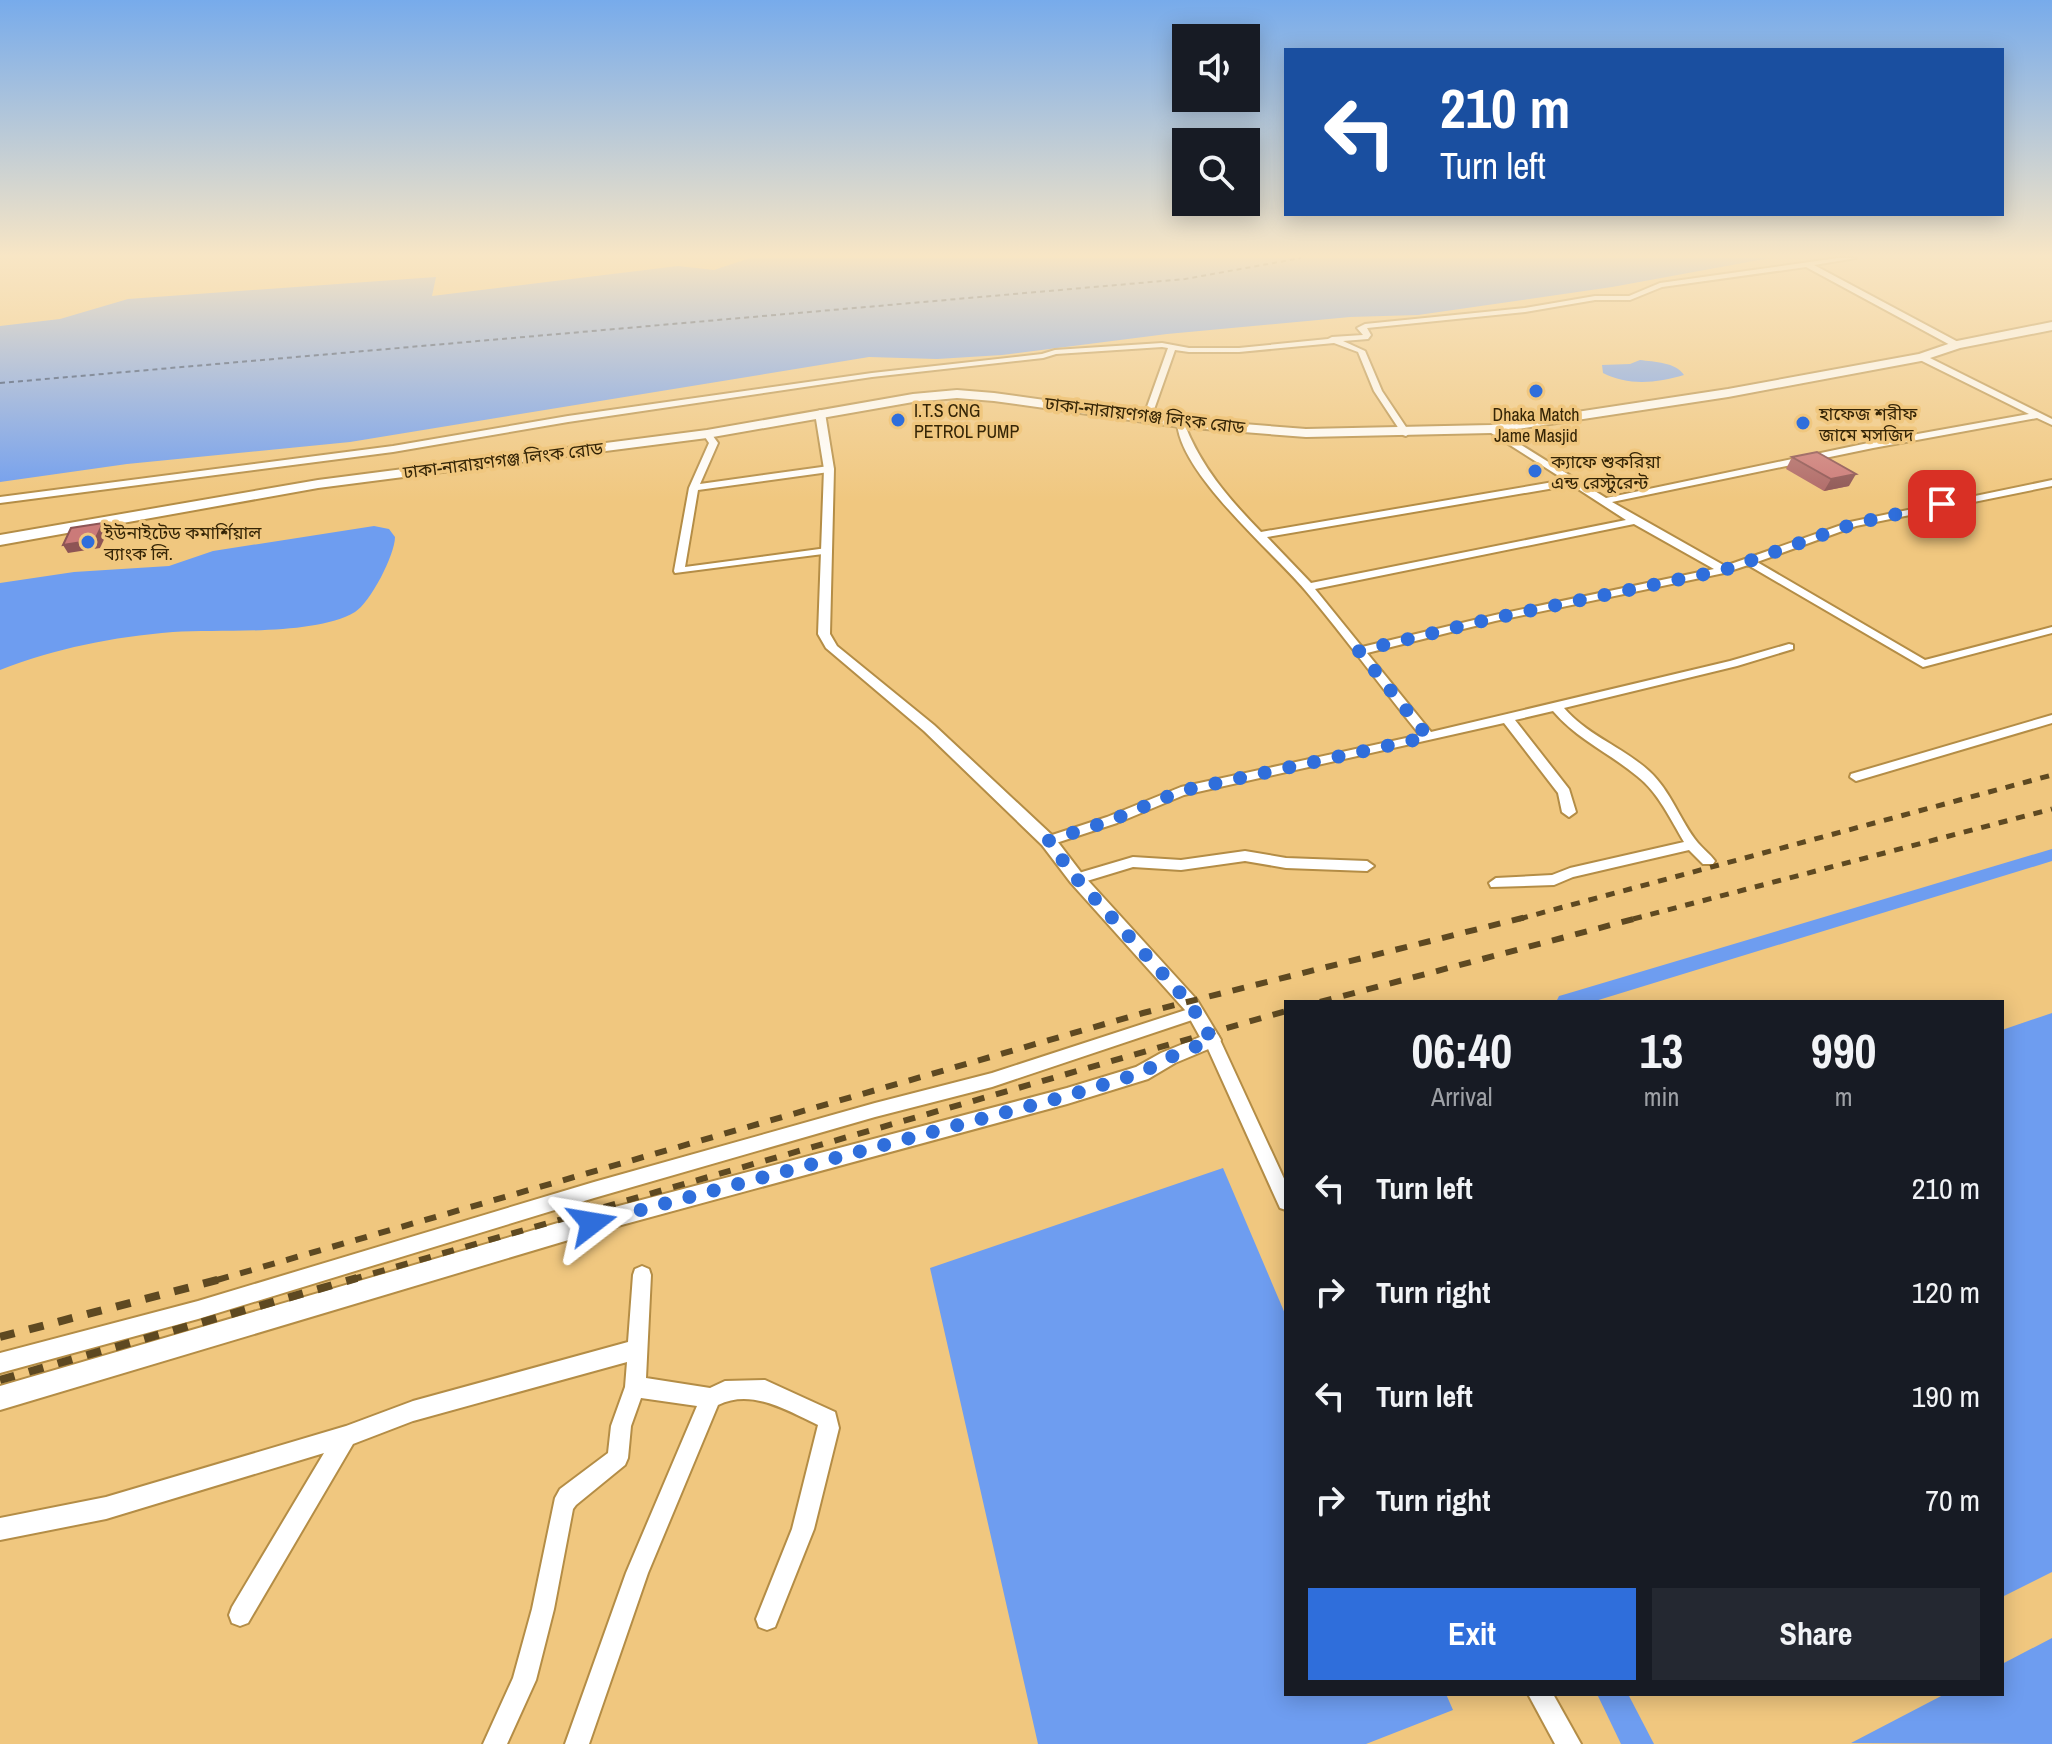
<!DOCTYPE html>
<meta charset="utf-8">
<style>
:root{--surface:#171b24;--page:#242831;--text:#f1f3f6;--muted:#9ea1a6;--accent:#2f6edb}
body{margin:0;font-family:"Archivo Narrow","Noto Sans Bengali",sans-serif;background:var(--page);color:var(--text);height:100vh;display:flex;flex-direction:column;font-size:30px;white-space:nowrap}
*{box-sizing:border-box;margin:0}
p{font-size:26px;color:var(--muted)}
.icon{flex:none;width:44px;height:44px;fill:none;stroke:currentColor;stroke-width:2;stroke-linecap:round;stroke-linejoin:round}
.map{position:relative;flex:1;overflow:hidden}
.panel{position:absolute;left:1284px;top:1000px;width:720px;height:696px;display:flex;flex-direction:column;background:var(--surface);border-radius:0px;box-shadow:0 4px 20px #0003}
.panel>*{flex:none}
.top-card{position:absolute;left:1284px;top:48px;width:720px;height:168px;border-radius:0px;box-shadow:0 4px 20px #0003;background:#1a4fa0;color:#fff;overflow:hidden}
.buttons{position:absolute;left:1172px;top:24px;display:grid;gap:16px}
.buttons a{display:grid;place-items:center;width:88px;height:88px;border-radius:0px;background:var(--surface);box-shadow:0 4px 20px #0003;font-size:40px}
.pin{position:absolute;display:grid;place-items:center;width:68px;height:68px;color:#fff;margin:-34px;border-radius:16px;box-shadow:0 4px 12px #0006}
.me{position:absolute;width:88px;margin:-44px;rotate:76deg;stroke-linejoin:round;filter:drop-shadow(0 0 6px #0008)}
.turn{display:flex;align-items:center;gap:28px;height:168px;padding:0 24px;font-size:36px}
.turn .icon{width:104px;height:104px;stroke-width:2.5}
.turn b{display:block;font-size:56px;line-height:68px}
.eta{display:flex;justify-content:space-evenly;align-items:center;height:136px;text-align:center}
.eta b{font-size:48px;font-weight:700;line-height:56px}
.cta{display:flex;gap:16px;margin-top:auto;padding:16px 24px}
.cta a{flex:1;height:92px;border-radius:0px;background:var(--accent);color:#fff;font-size:32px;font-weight:700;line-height:92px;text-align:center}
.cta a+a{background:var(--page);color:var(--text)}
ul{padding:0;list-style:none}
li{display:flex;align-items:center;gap:24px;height:104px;padding:0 24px}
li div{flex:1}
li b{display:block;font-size:30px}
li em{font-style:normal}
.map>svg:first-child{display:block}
.water{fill:#6e9df0}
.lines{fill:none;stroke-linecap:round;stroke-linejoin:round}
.canal{fill:#6e9df0;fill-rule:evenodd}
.ferry{stroke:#0c306f;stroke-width:2;stroke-dasharray:5 4;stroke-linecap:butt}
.minor-casing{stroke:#b48d46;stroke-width:4}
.tertiary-casing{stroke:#b48d46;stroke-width:4}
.trunk-casing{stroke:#b48d46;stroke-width:4}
.minor{fill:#fff;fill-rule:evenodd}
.tertiary{fill:#fff;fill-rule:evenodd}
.trunk{fill:#fff;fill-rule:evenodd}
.rail-far2{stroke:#5e4921;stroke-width:5;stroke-dasharray:9 9;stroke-linecap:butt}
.rail-far1{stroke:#5e4921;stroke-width:6;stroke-dasharray:12 12;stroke-linecap:butt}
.rail{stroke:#5e4921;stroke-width:8;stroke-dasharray:15 15;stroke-linecap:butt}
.wall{fill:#af6968}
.shaded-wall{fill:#8e5555}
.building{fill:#cb7a79;stroke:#8e5555;stroke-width:2}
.route{stroke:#2f6edb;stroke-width:14;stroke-dasharray:0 25.2}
.poi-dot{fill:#2f6edb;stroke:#f0c77f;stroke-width:3}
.labels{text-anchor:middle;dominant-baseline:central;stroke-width:7;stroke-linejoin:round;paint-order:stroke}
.far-poi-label{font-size:18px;fill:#352506;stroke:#f0c77f;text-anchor:start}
.far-street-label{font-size:18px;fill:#352506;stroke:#f0c77f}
</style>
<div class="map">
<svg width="2052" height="1744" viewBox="0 0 2052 1744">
<rect width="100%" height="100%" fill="#f0c77f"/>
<g class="water">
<polygon points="750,258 1770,258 1612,287 1418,315 1350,317 1167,334 1002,355 937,359 869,357 350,442 127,464 0,482 0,326 60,319 128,299 436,277 432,296 678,266 714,270"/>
<path d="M1640,360C1654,362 1676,362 1684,375C1657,383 1628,386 1603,373L1602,365L1630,364Z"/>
<path d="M374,526L389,529L395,537C395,555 370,603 355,612C314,636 223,629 173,632C113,637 56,648 0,670V583L74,572L169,566L213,551Z"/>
<polygon points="2052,1013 2052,1572 2002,1597 2002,1030"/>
<polygon points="1223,1168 1286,1316 1286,1694 1446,1694 1453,1710 1366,1744 1038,1744 930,1268"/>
<polygon points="2052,1638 2052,1744 1851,1743 1945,1694 2002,1694 2002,1664"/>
</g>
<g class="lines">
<g class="canal">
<polygon points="2052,849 2052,861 1592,1002 1556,1002 1559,996 1566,994"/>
<polygon points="1597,1694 1628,1694 1654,1744 1621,1744"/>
</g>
<polyline class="ferry" points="0,383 1185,279 1301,258"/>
<defs>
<g id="minor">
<polygon points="1838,258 1856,258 1814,265 1960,343 1960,347 1954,347 1806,267 1662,287 1630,300 1595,300 1525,312 1367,328 1371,335 1368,339 1343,341 1365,351 1382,391 1410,433 1406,436 1403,435 1374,391 1358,352 1334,343 1239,352 1189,352 1175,350 1151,418 1144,420 1143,418 1168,348 1162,347 1056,354 1043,358 872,377 568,422 393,452 0,503 0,497 393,446 568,416 872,373 1042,354 1055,350 1162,343 1189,348 1239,348 1328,339 1332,337 1363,335 1357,328 1365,324 1525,308 1595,296 1629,296 1660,283"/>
<path d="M1918,355H1924L2052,419V425L2037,418L1873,448L1612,502L1725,566L1850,522L2052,480V486L1856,526L1757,562L1925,660L2052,627V633L1923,667L1748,565L1724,573L1495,621L1367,653L1431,732L1730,661L1789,644L1793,645V649L1737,666L1564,708C1588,736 1623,747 1649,771C1671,791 1680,821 1698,843C1703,849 1710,854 1715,861L1713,864H1703L1689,850L1573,877L1554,885L1491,887L1489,883L1496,878L1552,875L1570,868L1684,842C1671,820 1658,792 1637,776C1608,752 1578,740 1553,711L1515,720L1569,789L1576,812L1569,817L1562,812L1558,793L1504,723L1184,795L1117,823L1053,844H1043L1041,841L1043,838L1107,817L1181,787L1420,735C1381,687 1345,637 1305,590C1272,551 1178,472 1177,421L1184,423C1201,467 1229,499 1261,532L1565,480L1488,431V427L1491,426L1606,498L1873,442L2029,414L1918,359ZM1572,485L1626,520L1311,583L1267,537ZM1634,524L1714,569L1495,615L1362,647L1315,589Z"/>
<polygon points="704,432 710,432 718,443 700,484 829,466 834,469 829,472 698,490 685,567 827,548 832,551 831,553 675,573 674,571 689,488 709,443 703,434"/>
<polygon points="2052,715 2052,723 1856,781 1850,777 1851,774"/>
<polygon points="1245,851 1286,858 1367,861 1374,866 1367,871 1286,868 1245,861 1181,870 1133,867 1077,884 1070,879 1072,875 1133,857 1181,860"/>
<polygon points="1195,1007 1201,1009 1203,1013 1201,1017 992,1087 875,1117 594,1198 198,1319 0,1373 0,1353 198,1301 594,1182 875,1103 992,1073"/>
<polygon points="1212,1033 1218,1035 1220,1040 1286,1183 1286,1210 1280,1208 1204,1040 1206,1035"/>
<path d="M642,1266L649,1269L651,1275L646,1378L710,1388L725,1381L765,1380L835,1412L839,1428L814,1529L775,1627L767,1630L759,1627L756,1619L792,1529L818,1425C788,1411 752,1388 718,1405L648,1573L589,1744H565L626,1573L697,1406L641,1398L631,1426L628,1458L625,1465L576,1505L573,1509L554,1609L536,1680L507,1744H483L513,1678L532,1609L555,1498L560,1489L608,1453L611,1426L625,1387L627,1362L413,1421L353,1444L248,1623L240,1626L232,1623L229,1615L232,1607L324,1453L106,1519L0,1540V1518L106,1497L346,1426L413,1401L628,1342L633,1275L635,1269Z"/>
<polygon points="1528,1694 1553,1694 1581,1744 1555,1744"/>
</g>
<polygon id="tertiary" points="820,410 825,413 834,469 830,634 837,646 934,725 1054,837 1083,875 1197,1000 1221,1040 1218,1045 1175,1063 1148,1079 1067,1104 592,1233 0,1410 0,1386 592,1213 1067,1088 1136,1067 1161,1053 1200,1037 1185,1010 1071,883 1042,845 924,731 826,648 818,634 824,469 815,413"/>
<polygon id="trunk" points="2052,322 2052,330 1960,348 1921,361 1728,397 1491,433 1306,437 1180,427 994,401 957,398 913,402 707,438 318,488 0,545 0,535 318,480 707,430 913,394 957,390 994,393 1180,419 1306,429 1491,425 1728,389 1919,354 1957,341"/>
</defs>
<use href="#minor" class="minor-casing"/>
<use href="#tertiary" class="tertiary-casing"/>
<use href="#trunk" class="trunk-casing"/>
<use href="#minor" class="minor"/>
<use href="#tertiary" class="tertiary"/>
<use href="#trunk" class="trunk"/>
<g class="rail-far2">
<polyline points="1519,919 2052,775"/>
<polyline points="1633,919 2052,809"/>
</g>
<g class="rail-far1">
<polyline points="1320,1002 1641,917"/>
<polyline points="217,1280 1143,1013 1526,917"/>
<polyline points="350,1280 1286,1011"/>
</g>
<g class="rail">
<polyline points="0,1337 225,1278"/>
<polyline points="0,1380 357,1278"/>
</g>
</g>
<polygon class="wall" points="1792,457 1849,486 1824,491 1786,469"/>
<g class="shaded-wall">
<polygon points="1856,474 1849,486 1824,491 1831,479"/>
<polygon points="103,523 108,531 100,548 68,553 63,545"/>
</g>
<g class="building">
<polygon points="1817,452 1856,474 1831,479 1792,457"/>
<polygon points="103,523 95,540 63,545 71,528"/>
</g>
<linearGradient id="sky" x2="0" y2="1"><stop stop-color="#77abeb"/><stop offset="0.51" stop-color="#f8e6c5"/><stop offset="1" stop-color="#f8e6c5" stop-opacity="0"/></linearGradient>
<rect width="2052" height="502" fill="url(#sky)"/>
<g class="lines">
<polyline class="route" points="592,1223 1067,1096 1141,1073 1168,1058 1212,1040 1191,1005 1077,879 1048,841 1112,820 1181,791 1428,737 1359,651 1495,618 1724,570 1853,524 1942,504"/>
</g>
<g class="poi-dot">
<circle cx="1536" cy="391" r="8"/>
<circle cx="898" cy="420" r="8"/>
<circle cx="1803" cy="423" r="8"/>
<circle cx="1535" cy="471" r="8"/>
<circle cx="88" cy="542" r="8"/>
</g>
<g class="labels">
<g class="far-poi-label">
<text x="914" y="410">I.T.S CNG<tspan x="914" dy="21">PETROL PUMP</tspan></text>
<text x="1819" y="413">হাফেজ শরীফ<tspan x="1819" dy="21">জামে মসজিদ</tspan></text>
<text x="1536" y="414" text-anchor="middle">Dhaka Match<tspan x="1536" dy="21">Jame Masjid</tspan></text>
<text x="1551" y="461">ক্যাফে শুকরিয়া<tspan x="1551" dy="21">এন্ড রেস্টুরেন্ট</tspan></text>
<text x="104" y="532">ইউনাইটেড কমার্শিয়াল<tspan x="104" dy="21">ব্যাংক লি.</tspan></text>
</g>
<g class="far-street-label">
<text transform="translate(1145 415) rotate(7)">ঢাকা-নারায়ণগঞ্জ লিংক রোড</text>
<text transform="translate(503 460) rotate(-7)">ঢাকা-নারায়ণগঞ্জ লিংক রোড</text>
</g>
</g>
</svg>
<div class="buttons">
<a><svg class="icon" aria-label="sound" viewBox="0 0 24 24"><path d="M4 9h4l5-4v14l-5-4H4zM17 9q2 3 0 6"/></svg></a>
<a><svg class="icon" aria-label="search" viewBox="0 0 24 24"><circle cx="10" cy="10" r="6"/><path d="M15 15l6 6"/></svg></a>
</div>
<div class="pin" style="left:1942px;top:504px;background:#d93025"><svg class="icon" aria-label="arrive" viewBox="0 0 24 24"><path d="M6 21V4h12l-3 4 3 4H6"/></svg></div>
<svg class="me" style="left:592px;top:1223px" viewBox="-20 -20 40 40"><path d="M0-17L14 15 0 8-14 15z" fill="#2f6edb" stroke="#fff" stroke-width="4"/></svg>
<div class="top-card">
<div class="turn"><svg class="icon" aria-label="left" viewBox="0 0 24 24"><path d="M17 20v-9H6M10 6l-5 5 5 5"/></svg><div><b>210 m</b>Turn left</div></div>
</div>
<section class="panel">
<div class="eta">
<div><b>06:40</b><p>Arrival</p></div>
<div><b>13</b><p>min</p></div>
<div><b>990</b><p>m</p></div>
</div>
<ul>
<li><svg class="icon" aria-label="left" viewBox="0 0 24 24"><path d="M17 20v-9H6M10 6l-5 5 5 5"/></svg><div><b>Turn left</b></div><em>210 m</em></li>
<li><svg class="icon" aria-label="right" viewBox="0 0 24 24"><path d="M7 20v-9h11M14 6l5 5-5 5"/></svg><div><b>Turn right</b></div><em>120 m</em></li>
<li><svg class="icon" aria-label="left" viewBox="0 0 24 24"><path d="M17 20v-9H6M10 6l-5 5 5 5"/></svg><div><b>Turn left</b></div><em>190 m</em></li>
<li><svg class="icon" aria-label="right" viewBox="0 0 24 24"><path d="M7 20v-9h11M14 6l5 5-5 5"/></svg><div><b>Turn right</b></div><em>70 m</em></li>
</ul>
<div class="cta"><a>Exit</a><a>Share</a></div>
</section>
</div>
